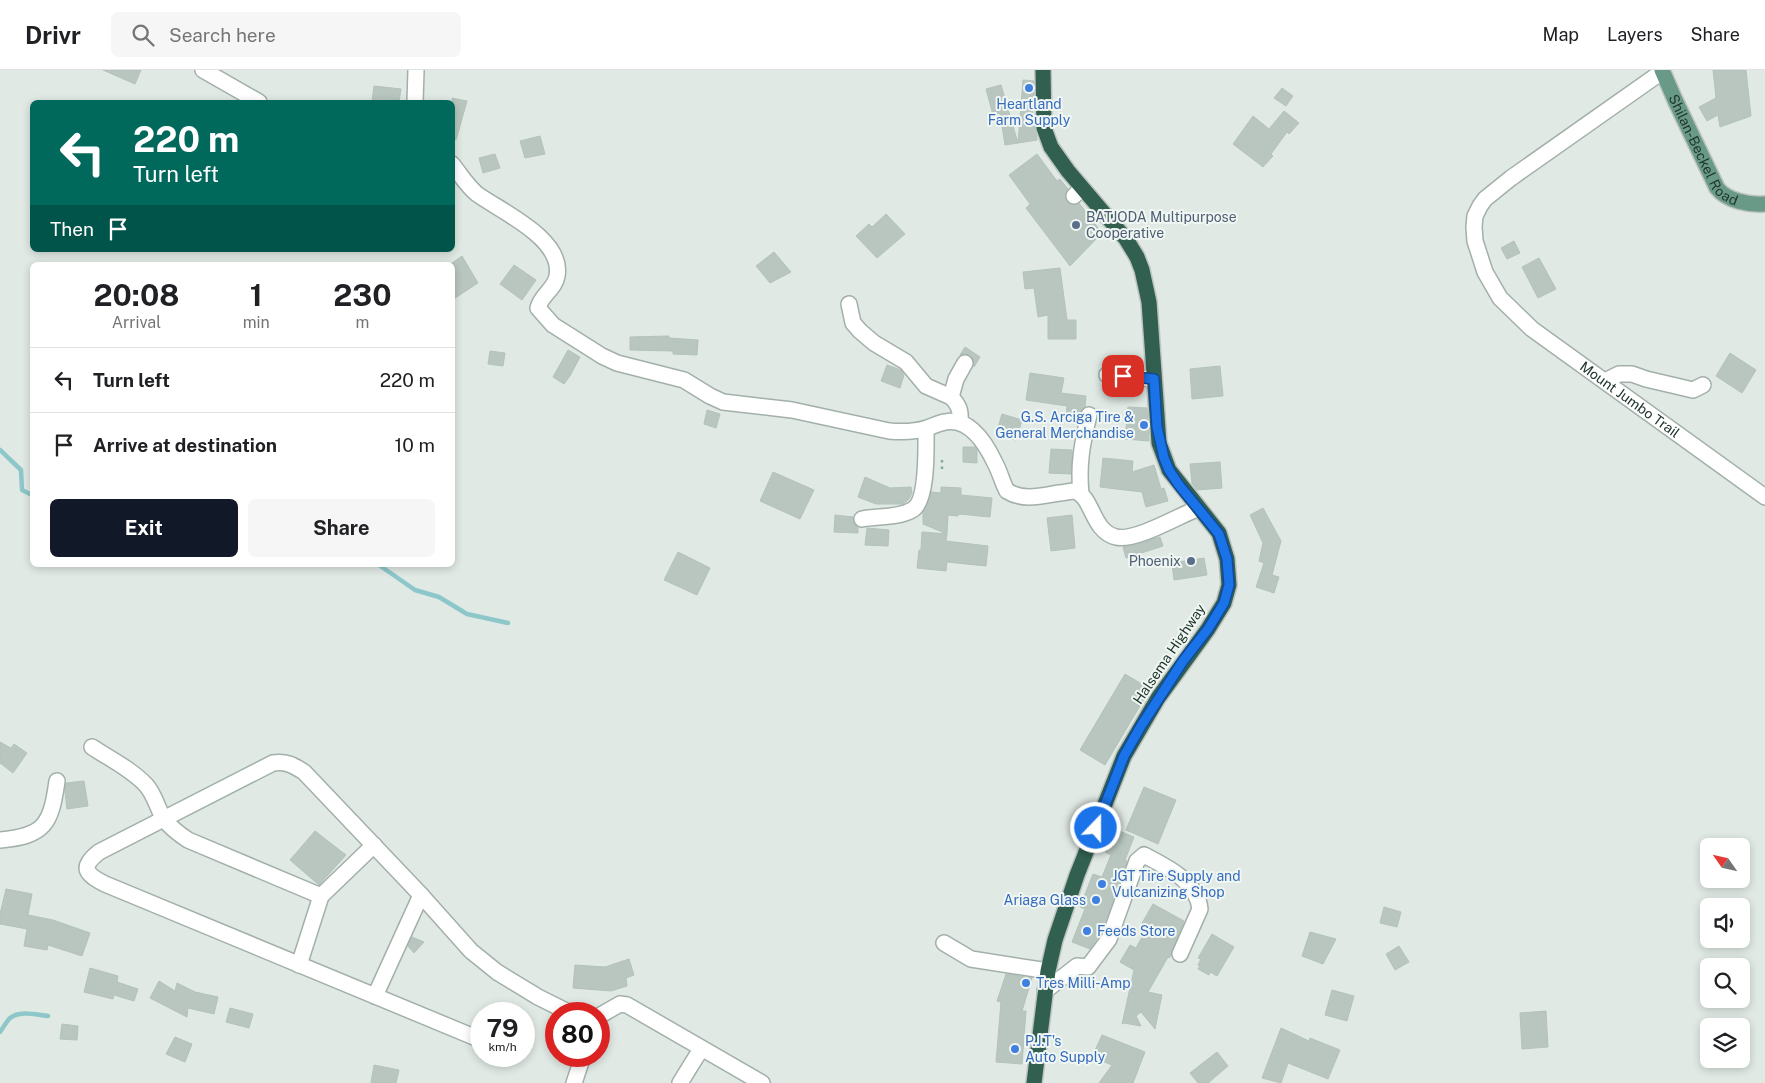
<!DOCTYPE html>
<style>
:root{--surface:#fff;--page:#f6f6f6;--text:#202124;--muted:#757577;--line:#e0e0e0;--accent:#111827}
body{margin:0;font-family:"Public Sans",sans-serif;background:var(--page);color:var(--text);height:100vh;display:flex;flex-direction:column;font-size:19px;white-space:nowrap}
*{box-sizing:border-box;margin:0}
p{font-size:16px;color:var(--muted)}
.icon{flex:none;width:28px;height:28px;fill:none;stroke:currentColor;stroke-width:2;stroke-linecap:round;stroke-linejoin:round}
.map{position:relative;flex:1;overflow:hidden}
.sheet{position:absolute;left:30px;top:192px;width:425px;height:305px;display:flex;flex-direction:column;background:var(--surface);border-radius:8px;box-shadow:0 2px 8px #0003}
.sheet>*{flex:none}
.banner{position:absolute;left:30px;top:30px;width:425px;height:152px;border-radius:8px;box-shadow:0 2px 8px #0003;background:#00695c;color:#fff;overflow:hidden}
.needle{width:32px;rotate:304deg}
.controls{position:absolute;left:1700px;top:768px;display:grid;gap:10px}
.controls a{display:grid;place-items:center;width:50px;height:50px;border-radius:8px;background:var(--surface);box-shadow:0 2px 8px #0003;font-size:25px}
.speed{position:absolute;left:470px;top:932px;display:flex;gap:10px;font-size:25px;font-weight:700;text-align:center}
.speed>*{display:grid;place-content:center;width:65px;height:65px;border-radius:50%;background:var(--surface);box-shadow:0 2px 8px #0003;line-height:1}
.speed small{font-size:12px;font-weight:400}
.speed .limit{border:8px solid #d22;background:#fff;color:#111}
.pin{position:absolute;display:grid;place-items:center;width:42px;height:42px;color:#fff;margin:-21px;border-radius:10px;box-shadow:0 2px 8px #0006}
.me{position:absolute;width:55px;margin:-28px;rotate:22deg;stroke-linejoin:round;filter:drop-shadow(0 0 4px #0008)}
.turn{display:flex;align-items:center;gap:18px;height:105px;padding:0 20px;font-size:22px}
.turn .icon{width:65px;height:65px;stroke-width:2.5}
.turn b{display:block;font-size:35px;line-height:42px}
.then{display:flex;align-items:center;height:48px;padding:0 20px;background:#0003;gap:10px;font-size:19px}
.eta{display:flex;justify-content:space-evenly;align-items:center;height:85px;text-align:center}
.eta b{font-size:30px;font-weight:700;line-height:35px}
.button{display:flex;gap:10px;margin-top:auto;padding:10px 20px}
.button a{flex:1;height:58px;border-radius:8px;background:var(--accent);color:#fff;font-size:20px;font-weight:700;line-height:58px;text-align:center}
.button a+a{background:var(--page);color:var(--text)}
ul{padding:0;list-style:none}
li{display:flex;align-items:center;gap:15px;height:65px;padding:0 20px;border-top:1px solid var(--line)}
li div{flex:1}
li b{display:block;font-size:19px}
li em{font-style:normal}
header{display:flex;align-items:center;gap:30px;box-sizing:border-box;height:70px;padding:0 25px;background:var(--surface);border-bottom:1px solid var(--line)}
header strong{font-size:24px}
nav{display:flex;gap:28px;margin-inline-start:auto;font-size:18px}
.search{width:350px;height:45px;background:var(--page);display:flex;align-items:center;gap:12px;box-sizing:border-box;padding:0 18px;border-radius:8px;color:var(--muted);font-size:19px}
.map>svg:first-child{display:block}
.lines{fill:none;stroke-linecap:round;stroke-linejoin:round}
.stream{stroke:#8dc7c9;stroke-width:4.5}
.building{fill:#b8c6bf;stroke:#b3c2ba}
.minor-tunnel{stroke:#bac5c0;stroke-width:15;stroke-dasharray:15 8;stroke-linecap:butt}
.minor-casing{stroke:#a3b0aa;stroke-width:18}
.major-casing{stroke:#bdc3c1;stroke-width:18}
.highway-casing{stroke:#bdc3c1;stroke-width:18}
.path{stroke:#83a999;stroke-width:2.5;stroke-dasharray:2.5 4;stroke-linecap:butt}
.minor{stroke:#fff;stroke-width:15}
.major{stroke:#699a87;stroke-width:15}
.highway{stroke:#316051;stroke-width:15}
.route-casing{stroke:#114b97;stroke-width:12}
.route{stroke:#1a73e8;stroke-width:9}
.shop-dot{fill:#3f7fe0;stroke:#f0f6f2;stroke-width:2}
.service-dot{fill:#5c6f8a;stroke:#f0f6f2;stroke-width:2}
.labels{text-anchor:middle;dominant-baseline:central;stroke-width:4;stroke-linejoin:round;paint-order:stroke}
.shop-label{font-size:14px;fill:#366cbe;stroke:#f0f6f2;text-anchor:start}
.street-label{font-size:14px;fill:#22372f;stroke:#f0f6f2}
.service-label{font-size:14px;fill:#4e5e75;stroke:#f0f6f2;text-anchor:start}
</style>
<header>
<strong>Drivr</strong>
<div class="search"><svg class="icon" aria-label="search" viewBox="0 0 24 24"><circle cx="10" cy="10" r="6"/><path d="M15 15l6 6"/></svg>Search here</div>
<nav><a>Map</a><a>Layers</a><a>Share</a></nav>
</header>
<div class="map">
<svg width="1765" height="1013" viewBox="0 0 1765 1013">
<rect width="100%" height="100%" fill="#e0e9e4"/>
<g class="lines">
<g class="stream">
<polyline points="0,380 21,400 22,420 32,425"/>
<polyline points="379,495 415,520 439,527 467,544 508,553"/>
<path d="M0,962C3,958 6,952 10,948C20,940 37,945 48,946"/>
</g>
</g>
<g class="building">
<polygon points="103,0 141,0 135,14"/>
<polygon points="1713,0 1746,0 1751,46 1720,57 1718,45 1707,51 1699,37 1716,28"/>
<polygon points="1023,10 1034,11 1034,27 1030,26 1037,70 1018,73"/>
<polygon points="1001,15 1006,32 1018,73 1005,75 1000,43 993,45 986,19"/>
<polygon points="374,16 401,19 399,32 372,32"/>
<polygon points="1282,18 1293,26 1286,36 1274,28"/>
<polygon points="452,28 467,31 456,70 452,69"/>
<polygon points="1284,41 1299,53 1289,64 1287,62 1271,84 1273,86 1263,97 1233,74 1253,46 1269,59"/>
<polygon points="540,66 545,84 525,88 520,71"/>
<polygon points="495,84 500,98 483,103 479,88"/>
<polygon points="1037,84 1057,111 1060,109 1068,119 1065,124 1067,132 1072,135 1079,133 1102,163 1070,196 1026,138 1030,134 1009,105"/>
<polygon points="886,144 905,164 877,188 856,166 869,154 872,157"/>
<polygon points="1514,171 1520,183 1507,189 1501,178"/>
<polygon points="774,182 791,202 770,213 756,196"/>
<polygon points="462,186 478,213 452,230 452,193"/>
<polygon points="1539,188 1556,219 1538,228 1522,197"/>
<polygon points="514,195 536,210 522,230 500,214"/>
<polygon points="1060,198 1067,250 1076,250 1076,269 1048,269 1048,245 1038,247 1034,218 1025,219 1023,202"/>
<polygon points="669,266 669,268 698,270 697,285 673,284 673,281 630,280 630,267"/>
<polygon points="965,277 980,287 974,297 973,289 970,285 965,284 960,285"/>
<polygon points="568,280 580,287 570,306 564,314 553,307"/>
<polygon points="490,281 505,283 503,296 488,294"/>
<polygon points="1730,283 1756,300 1742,323 1716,306"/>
<polygon points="887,295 901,300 904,305 900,318 881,311"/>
<polygon points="1220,296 1223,326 1192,329 1190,299"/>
<polygon points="1030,303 1064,308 1061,323 1086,326 1085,337 1080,342 1078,349 1066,348 1067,336 1026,330"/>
<polygon points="1128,337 1147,338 1149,371 1125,369"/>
<polygon points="707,340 720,344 716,358 704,354"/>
<polygon points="1002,344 1022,350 1016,370 996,364"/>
<polygon points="963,377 975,377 977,380 977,393 963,392"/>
<polygon points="1051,379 1072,380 1071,404 1049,403"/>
<polygon points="1103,388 1133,391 1132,402 1154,395 1161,419 1164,418 1168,431 1146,437 1142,422 1100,417"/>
<polygon points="1220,392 1222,418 1197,420 1192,413 1190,394"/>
<polygon points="773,402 814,420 800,449 760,431"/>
<polygon points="865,407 890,418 911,417 912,423 909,429 903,434 876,434 858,427"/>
<polygon points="941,417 961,418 961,425 992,428 990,447 959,444 958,446 948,445 947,464 923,454 923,442 931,422 941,423"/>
<polygon points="1263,438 1281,471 1272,505 1279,507 1274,523 1256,517 1264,493 1259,491 1263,473 1250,445"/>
<polygon points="835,445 853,447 854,454 858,458 858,463 834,462"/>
<polygon points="1072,445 1075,478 1051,481 1047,448"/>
<polygon points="867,458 889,460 888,476 865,475"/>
<polygon points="922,462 947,464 946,471 988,476 986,496 947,492 946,501 917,498 919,480 921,480"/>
<polygon points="1160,467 1163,476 1126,488 1123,477"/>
<polygon points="678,482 710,498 697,525 664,510"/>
<polygon points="1204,488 1207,505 1174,510 1172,493"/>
<polygon points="1125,604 1150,619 1105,695 1080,680"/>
<polygon points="0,672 11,678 14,674 27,683 13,703 0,693"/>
<polygon points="84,711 88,736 67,739 65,722 66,713"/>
<polygon points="1144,717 1176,730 1158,774 1126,760"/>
<polygon points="1114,759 1134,767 1125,790 1127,791 1107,847 1096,870 1090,879 1072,872 1085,839 1080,837 1093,804 1102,807 1111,785 1105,782"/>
<polygon points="315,761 346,785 319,815 290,790"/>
<polygon points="6,819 32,824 28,845 53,850 90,863 82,886 48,875 47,880 24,876 27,859 0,854 0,844"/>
<polygon points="1153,834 1184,851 1171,885 1169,888 1168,887 1148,922 1162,925 1155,959 1141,942 1136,946 1141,956 1124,953 1122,954 1134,900 1120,892 1130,875 1136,878 1147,858 1141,855"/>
<polygon points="1384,837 1401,842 1397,857 1380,853"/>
<polygon points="1310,862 1336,869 1323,894 1302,886"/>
<polygon points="1212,864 1234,877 1217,906 1210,902 1209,905 1198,899 1200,896 1198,895 1201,889 1198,888"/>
<polygon points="412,867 424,872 414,883 408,876"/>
<polygon points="1399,876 1409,892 1395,900 1386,884"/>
<polygon points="629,889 634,905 626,908 627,916 611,921 573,918 575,895 605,897"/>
<polygon points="90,898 118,906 117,912 138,919 134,931 114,925 113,929 84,922"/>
<polygon points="1006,904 1032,908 1022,941 1026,941 1022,994 996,992 1001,932 997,931"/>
<polygon points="159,911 175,921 177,913 195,922 218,927 214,944 188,938 187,947 150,928"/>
<polygon points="1332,920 1354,926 1347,951 1325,945"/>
<polygon points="230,938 253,944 249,958 226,952"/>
<polygon points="1546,941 1548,977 1522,979 1520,943"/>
<polygon points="62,954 78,956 77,970 60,969"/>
<polygon points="1281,958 1309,971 1310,968 1340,980 1328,1009 1288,993 1281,1013 1262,1008"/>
<polygon points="1102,965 1145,982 1133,1013 1099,1013 1112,995 1092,987"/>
<polygon points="175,967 192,974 185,992 166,984"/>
<polygon points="1217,982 1228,996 1208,1013 1198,1013 1190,1003"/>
<polygon points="374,995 399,1000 396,1013 371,1013"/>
</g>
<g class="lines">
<polyline class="minor-tunnel" points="1057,142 1074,126"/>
<defs>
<g id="minor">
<polyline points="203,0 259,32"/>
<path id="s1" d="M1663,1L1511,108L1485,129L1480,136L1475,146L1474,157L1475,171L1485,202L1500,228L1532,259L1765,427"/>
<polyline points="415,32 416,0"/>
<path d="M452,94C460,104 467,116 477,124C502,142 564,169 557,206C555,219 541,225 538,238L553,255L602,286L617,293L684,310L710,326L723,332L792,340L889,361C901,362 915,362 927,358C933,356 939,353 945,352C970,347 986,374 995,393C1000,402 1002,412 1007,421C1023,431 1041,426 1059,423C1064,423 1070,421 1074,421C1093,425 1091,461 1116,467C1135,472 1180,445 1199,438"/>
<polyline points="1074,126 1082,118"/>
<polyline points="849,234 853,253 860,261 874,273 906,292 926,316 951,327"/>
<polyline points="1107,305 1154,309"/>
<polyline points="1605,311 1619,304 1632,304 1646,309 1693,320 1703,315"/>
<path d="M960,352C961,341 959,335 951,327L956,309L965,293"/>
<path d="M1081,424C1078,395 1082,374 1089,345"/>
<path d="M862,449C878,446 898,448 912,440C928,432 926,376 926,359"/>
<path d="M92,677C110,689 131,699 146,715C155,725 157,738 164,749C170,757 179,764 188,770L321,826"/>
<path d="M0,770C45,766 51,754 57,711"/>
<polyline points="944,873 971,889 1048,901"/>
<polyline points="299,895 321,826 374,775"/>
<path d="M1045,921L1077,896L1088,897L1109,869L1137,791L1144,785C1167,797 1197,811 1200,839L1180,884"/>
<polyline points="375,926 421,825"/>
<polyline points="599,946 620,934 627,935 762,1013"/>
<path d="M474,967L105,814C85,804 80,797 99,782L273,693C286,691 293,695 304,702L421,825L471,881L497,902L538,927L572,944"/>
<polyline points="574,1013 583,986"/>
<polyline points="680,1013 701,979"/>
</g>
<g id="major">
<path id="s2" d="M1662,0L1675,30L1717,118C1727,131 1749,135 1765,134"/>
</g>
<polyline id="highway" points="1034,1013 1048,901 1055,870 1077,805 1124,686 1158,628 1208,559 1224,533 1229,515 1227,489 1219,463 1169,400 1159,373 1149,232 1142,200 1137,187 1126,169 1068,101 1051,77 1044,58 1043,0"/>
</defs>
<use href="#minor" class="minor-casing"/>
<use href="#major" class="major-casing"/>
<use href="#highway" class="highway-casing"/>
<polyline class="path" points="942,399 942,389"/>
<use href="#minor" class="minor"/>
<use href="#major" class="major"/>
<use href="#highway" class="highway"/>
</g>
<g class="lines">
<defs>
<polyline id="route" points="1096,758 1124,686 1141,656 1183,591 1208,559 1224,533 1229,515 1227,489 1219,464 1179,415 1169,400 1164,388 1157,357 1154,309 1123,306"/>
</defs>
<use href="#route" class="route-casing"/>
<use href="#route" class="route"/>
</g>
<g class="shop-dot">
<circle cx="1029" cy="18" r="5"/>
<circle cx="1144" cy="355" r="5"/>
<circle cx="1102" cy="814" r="5"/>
<circle cx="1096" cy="830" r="5"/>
<circle cx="1087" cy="861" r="5"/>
<circle cx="1026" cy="913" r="5"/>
<circle cx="1015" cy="979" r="5"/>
</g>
<g class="service-dot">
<circle cx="1076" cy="155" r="5"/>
<circle cx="1191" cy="491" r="5"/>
</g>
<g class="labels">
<g class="shop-label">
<text x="1029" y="34" text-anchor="middle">Heartland<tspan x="1029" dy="16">Farm Supply</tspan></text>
<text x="1134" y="347" text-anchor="end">G.S. Arciga Tire &amp;<tspan x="1134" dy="16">General Merchandise</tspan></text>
<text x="1112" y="806">JGT Tire Supply and<tspan x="1112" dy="16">Vulcanizing Shop</tspan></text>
<text x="1086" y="830" text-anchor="end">Ariaga Glass</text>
<text x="1097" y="861">Feeds Store</text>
<text x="1036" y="913">Tres Milli-Amp</text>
<text x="1025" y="971">P.J.T's<tspan x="1025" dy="16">Auto Supply</tspan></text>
</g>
<g class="street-label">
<text stroke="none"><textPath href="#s2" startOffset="91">Shilan-Beckel Road</textPath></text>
<text stroke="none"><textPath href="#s1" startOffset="492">Mount Jumbo Trail</textPath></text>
<text transform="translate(1169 584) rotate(-56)">Halsema Highway</text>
</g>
<g class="service-label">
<text x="1086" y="147">BATJODA Multipurpose<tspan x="1086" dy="16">Cooperative</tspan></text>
<text x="1181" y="491" text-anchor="end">Phoenix</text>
</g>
</g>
</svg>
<div class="controls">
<a><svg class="needle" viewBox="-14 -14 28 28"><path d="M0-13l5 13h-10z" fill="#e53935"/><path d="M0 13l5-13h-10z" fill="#757577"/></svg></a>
<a><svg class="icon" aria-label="sound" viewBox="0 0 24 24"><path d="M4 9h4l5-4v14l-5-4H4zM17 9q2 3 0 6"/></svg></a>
<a><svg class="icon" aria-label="search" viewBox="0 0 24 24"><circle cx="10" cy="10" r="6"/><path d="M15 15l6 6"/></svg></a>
<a><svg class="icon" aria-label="layers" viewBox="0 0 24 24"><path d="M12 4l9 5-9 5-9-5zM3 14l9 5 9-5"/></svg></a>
</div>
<div class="speed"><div>79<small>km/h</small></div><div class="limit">80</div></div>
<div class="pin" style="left:1123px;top:306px;background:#d93025"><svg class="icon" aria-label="arrive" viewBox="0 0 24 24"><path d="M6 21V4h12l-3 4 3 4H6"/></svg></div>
<svg class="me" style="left:1096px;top:758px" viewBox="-20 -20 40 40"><circle r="17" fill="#1a73e8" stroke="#fff" stroke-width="3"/><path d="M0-11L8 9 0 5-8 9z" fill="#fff"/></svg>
<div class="banner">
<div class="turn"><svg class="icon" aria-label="left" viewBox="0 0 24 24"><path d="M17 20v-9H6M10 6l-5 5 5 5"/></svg><div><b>220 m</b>Turn left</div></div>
<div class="then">Then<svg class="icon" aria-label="arrive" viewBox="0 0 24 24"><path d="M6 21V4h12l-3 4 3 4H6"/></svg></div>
</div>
<section class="sheet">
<div class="eta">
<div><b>20:08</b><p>Arrival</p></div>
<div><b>1</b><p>min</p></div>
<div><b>230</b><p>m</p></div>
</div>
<ul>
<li><svg class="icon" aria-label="left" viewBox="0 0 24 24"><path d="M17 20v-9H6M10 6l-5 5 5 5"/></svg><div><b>Turn left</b></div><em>220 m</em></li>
<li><svg class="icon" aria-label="arrive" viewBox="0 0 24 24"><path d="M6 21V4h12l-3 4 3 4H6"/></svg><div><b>Arrive at destination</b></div><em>10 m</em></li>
</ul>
<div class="button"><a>Exit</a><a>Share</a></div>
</section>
</div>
